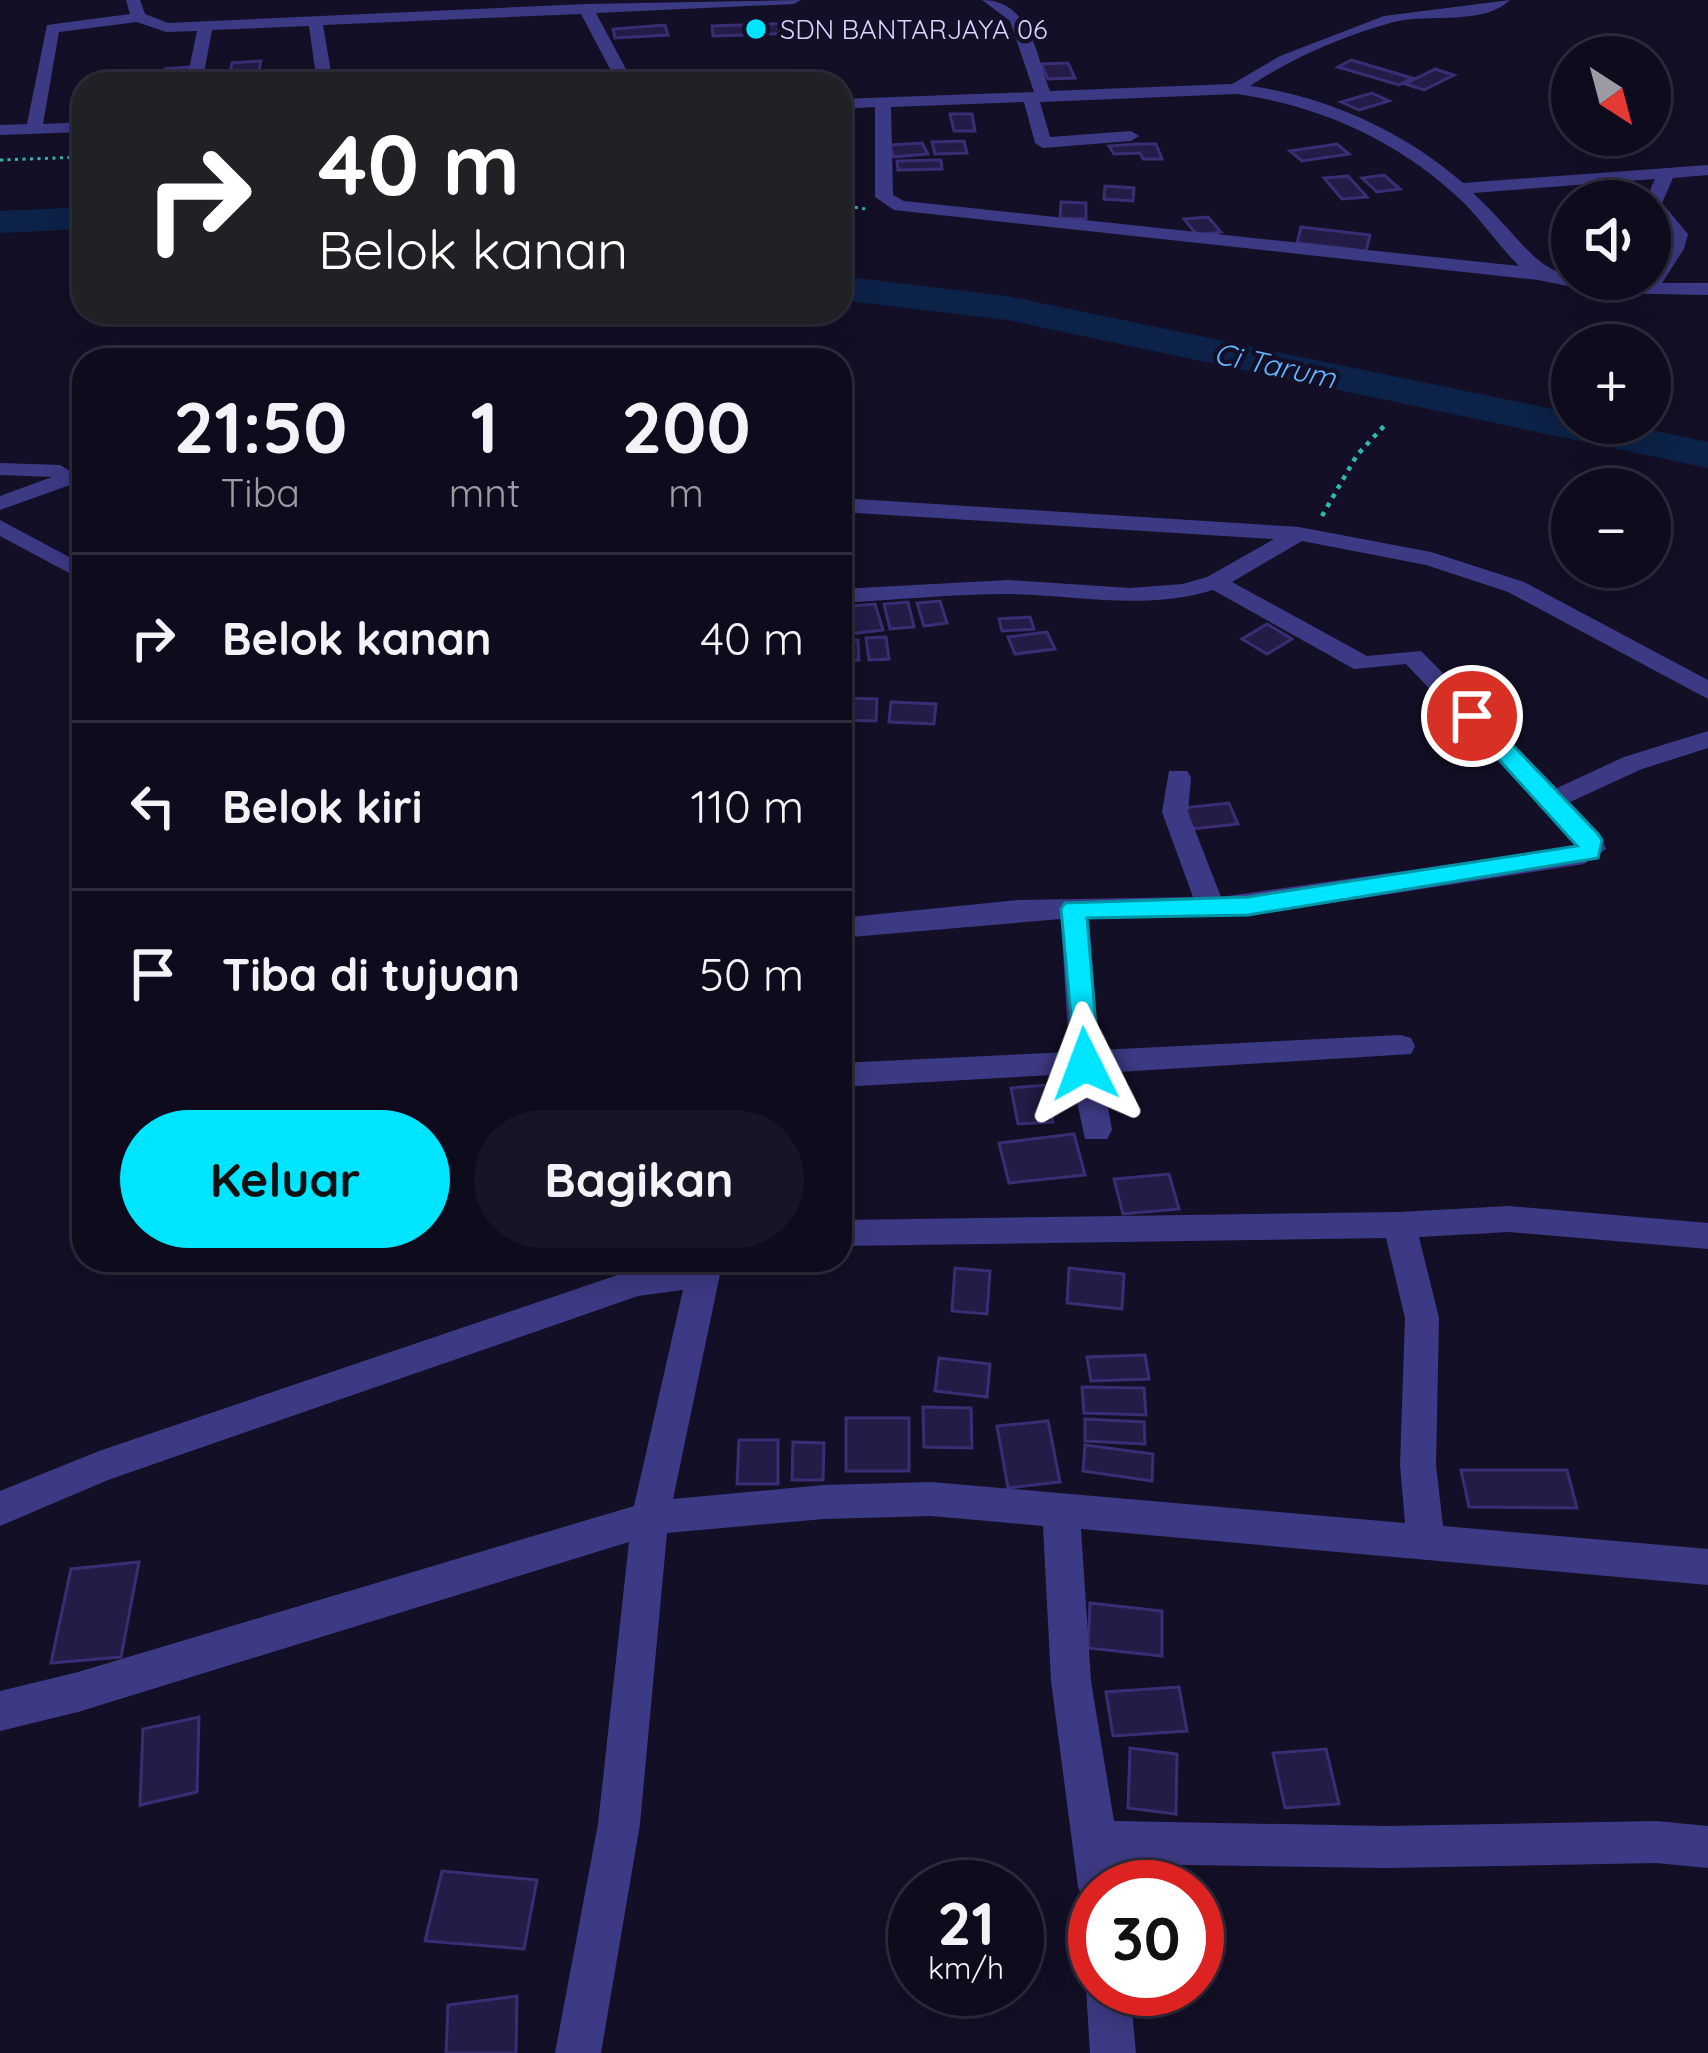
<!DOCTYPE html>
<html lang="id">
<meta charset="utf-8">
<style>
:root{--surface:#0e0b1c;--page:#171425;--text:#f1f3f6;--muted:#9b9ba3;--line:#2e2b3b;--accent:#00e5ff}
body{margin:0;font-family:Quicksand,sans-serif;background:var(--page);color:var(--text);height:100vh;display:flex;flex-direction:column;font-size:45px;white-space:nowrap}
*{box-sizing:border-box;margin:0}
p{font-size:39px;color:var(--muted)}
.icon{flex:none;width:66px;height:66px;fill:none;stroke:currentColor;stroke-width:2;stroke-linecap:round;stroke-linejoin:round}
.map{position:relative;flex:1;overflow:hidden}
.sheet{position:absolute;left:72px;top:348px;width:780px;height:924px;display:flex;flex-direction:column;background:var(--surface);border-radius:36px;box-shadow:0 6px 30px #0003,0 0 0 3px var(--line)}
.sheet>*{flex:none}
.top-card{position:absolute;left:72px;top:72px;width:780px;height:252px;border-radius:36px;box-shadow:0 6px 30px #0003,0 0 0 3px var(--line);background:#202124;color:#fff;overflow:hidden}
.needle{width:78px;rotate:144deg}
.fabs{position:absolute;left:1551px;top:36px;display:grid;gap:24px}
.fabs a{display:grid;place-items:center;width:120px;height:120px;border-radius:50%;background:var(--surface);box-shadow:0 6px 30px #0003,0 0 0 3px var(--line);font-size:60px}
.speed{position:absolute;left:888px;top:1860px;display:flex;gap:24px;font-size:60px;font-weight:700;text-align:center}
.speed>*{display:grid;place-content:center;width:156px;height:156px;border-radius:50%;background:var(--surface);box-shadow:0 6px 30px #0003,0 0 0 3px var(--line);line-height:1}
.speed small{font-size:30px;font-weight:400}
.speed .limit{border:18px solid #d22;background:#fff;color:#111}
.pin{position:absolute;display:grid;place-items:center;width:102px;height:102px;color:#fff;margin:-51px;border:6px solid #fff;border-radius:50%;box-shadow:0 3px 12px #0007}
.me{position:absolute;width:132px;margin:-66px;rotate:357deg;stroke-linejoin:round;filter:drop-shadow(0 0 9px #0008)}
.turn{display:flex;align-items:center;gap:42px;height:252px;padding:0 48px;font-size:54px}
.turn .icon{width:156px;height:156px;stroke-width:2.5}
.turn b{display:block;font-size:84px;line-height:102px}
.eta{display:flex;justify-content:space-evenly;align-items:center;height:204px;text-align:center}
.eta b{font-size:72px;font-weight:800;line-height:84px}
.cta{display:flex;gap:24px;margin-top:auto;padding:24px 48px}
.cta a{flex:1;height:138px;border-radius:72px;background:var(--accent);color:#111;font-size:48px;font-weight:800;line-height:138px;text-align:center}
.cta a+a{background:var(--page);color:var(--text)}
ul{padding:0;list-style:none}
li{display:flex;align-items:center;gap:36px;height:168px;padding:0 48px;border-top:3px solid var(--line)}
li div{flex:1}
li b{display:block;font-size:45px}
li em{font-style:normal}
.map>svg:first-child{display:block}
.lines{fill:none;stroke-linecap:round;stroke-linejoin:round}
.river{fill:#0c2248;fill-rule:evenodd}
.building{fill:#241b47;stroke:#3b2d73;stroke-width:3}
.path-far1{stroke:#2fb8b0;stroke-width:3;stroke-dasharray:3 4.5;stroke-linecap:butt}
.path{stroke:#2fb8b0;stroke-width:4.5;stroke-dasharray:4.5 6;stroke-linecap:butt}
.street{fill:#3d3a85;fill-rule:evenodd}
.route{fill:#00e5ff;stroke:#0095a6;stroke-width:3}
.poi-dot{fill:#00e5ff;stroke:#130f26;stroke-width:4.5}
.labels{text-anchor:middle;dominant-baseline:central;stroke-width:9;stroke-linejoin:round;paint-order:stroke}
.far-poi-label{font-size:27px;fill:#d9d4ff;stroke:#130f26;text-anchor:start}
.far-water-label{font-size:30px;font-style:italic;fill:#62b6ff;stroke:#130f26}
</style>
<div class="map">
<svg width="1708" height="2053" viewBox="0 0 1708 2053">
<rect width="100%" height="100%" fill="#130f26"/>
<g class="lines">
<g class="river">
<polygon points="84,207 84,229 0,233 0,211"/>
<polygon points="840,276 1007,296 1572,413 1572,423 1619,423 1708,442 1708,468 1007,320 840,300"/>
</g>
</g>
<g class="building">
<polygon points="799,23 800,33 713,36 712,26"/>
<polygon points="665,25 668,35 615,38 613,29"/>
<polygon points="1351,60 1412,78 1399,85 1338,67"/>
<polygon points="261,61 258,75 229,77 232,63"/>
<polygon points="1068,63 1075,78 1048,79 1041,64"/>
<polygon points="189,67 186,83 162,84 165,69"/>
<polygon points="1435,69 1454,75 1424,90 1405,84"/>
<polygon points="1372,93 1389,101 1359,110 1341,102"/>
<polygon points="950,114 972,114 975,131 954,131"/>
<polygon points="964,141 967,153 935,154 932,142"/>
<polygon points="922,143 928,154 894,157 889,145"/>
<polygon points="1137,144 1156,144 1162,159 1143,159 1140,153 1114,154 1109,146"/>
<polygon points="1337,144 1349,154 1302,161 1290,151"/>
<polygon points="941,160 942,169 898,170 897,161"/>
<polygon points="1384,175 1400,189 1377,192 1362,178"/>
<polygon points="1348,176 1367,197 1342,199 1324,178"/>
<polygon points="1105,186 1134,188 1133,201 1104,199"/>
<polygon points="1061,202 1086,203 1086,219 1060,218"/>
<polygon points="1208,217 1221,232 1197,235 1184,219"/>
<polygon points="1301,227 1370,235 1366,251 1297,243"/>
<polygon points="940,601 947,623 924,626 917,603"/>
<polygon points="908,602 914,627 890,629 884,604"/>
<polygon points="875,604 883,630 848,634 840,607"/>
<polygon points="1030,617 1034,629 1002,631 999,619"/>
<polygon points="1267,624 1292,639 1267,654 1242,639"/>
<polygon points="1047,632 1055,649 1015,654 1008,637"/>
<polygon points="886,637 889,659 869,660 866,638"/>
<polygon points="858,640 859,660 840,661 840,641"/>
<polygon points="841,698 877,699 876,721 840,720"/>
<polygon points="891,702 936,704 934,724 889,722"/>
<polygon points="1229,803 1238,824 1192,829 1183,808"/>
<polygon points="1046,1085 1053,1122 1018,1124 1011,1088"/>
<polygon points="1074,1134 1085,1175 1009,1183 999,1143"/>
<polygon points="1169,1174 1179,1209 1123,1214 1114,1179"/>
<polygon points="955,1268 990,1271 987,1314 952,1311"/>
<polygon points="1069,1268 1124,1274 1122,1309 1067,1303"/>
<polygon points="1145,1355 1149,1379 1091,1381 1087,1357"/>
<polygon points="939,1358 990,1364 987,1397 935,1391"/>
<polygon points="1082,1387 1144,1388 1146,1415 1084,1413"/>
<polygon points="923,1407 971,1408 972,1448 924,1447"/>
<rect x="846" y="1418" width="63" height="53"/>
<polygon points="1085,1419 1144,1422 1145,1444 1085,1441"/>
<polygon points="1048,1421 1060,1482 1008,1488 997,1426"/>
<polygon points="739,1440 778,1440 778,1484 737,1484"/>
<polygon points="793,1442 824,1443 823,1480 792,1480"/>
<polygon points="1085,1445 1153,1454 1152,1481 1083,1471"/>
<polygon points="1461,1470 1567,1470 1577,1508 1469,1507"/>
<polygon points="139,1562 121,1657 51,1663 71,1569"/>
<polygon points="1090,1603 1162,1611 1162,1656 1088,1648"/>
<polygon points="1179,1687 1187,1731 1113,1736 1106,1692"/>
<polygon points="199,1717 197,1792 140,1805 143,1729"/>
<polygon points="1130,1748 1177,1754 1176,1814 1128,1808"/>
<polygon points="1326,1749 1339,1804 1285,1808 1273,1753"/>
<polygon points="442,1871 537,1880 524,1949 425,1941"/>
<polygon points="517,1996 516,2053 446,2053 448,2005"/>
</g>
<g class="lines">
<g class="path-far1">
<polyline points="0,160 84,157"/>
<polyline points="840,205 866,209"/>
</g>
<polyline class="path" points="1322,516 1357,455 1384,426"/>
<g class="street">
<polygon points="126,0 140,0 145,14 168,23 586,4 801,0 794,4 596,13 634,84 618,84 581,14 323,25 333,84 317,84 309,26 212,30 202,84 186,84 197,31 166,32 137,22 59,32 43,124 84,122 84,132 0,135 0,125 27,124 47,25 130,14"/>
<path d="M982,0C1030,0 1036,54 1050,91L1232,84L1280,56L1384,16L1510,0C1483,26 1430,13 1394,22C1345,35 1292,58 1250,86C1326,96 1405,132 1463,183L1708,165V175L1673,178L1662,203L1688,234L1684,249L1662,283H1708V295L1603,293L1538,280L894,210L875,197V107L840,109V99L1034,92L1010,21ZM1236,94C1321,105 1402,143 1463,202C1483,222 1499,246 1519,266L904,201L893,195L891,107L1024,102L1035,143L1043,148L1131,141L1139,136L1131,131L1050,137L1040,102ZM1655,179L1645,201H1650V211L1670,235L1650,279L1643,283C1528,280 1548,264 1473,193Z"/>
<polygon points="0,463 60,465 70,471 84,467 84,480 0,510 0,496 52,477 0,475"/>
<path d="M840,498L1299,527L1431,552L1524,582L1708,680V699L1508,592L1426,565L1302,541L1232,582L1367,656L1421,651L1557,788L1624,757L1708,731V748L1642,769L1570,802L1600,834L1606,849L1584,864L1248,916L1089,918L1099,1050L1400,1035L1411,1038L1415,1046L1411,1054L1102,1073L1112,1130L1107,1139H1085L1071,1074L840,1087V1063L1069,1052L1061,919L840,938V918L1018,900L1193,897L1162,812L1169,771H1187L1191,777L1188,812L1221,897L1578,846L1406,664L1354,669L1213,590C1145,611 1077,595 1008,594C952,594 896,600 840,603V589L1008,580L1130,588L1183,584L1207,577L1274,539L840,512Z"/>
<polygon points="0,520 84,565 84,581 0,536"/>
<polygon points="1509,1206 1708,1223 1708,1249 1509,1232 1419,1237 1439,1318 1436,1465 1443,1526 1708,1549 1708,1585 1081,1529 1091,1681 1114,1821 1386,1826 1656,1821 1708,1826 1708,1868 1656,1863 1386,1868 1119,1864 1122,1887 1095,1887 1095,1906 1085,1902 1078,1887 1051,1681 1043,1526 931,1516 824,1519 667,1533 640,1824 601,2053 555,2053 598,1824 629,1542 78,1712 0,1731 0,1691 78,1672 634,1506 683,1290 638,1296 108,1480 0,1526 0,1491 99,1451 638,1268 723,1260 673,1499 824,1485 931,1482 1405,1523 1400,1465 1405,1318 1386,1238 840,1246 840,1220 1399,1212"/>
<polygon points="1095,1972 1095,1989 1130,1989 1136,2053 1090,2053 1086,1989"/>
</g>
</g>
<polygon class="route" points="1472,709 1480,711 1598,834 1602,840 1598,858 1248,915 1087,918 1099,1064 1095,1071 1076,1071 1061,909 1065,903 1248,897 1577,846 1464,721 1460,716"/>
<circle class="poi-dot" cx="756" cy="29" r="12"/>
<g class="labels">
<g class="far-poi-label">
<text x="780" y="29">SDN BANTARJAYA 06</text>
</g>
<g class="far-water-label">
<text transform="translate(1275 365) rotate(12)">Ci Tarum</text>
</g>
</g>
</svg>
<div class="fabs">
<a><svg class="needle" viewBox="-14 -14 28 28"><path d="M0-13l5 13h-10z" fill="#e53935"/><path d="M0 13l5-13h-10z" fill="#9b9ba3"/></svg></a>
<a><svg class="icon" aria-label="sound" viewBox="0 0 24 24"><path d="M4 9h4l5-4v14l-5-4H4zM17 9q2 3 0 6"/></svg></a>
<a>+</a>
<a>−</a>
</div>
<div class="speed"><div>21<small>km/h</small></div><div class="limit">30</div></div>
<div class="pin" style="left:1472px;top:716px;background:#d93025"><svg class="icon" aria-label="arrive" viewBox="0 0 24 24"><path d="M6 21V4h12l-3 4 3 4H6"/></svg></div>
<svg class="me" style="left:1085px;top:1064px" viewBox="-20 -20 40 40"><path d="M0-17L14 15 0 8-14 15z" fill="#00e5ff" stroke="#fff" stroke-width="4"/></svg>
<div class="top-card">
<div class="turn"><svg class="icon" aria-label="right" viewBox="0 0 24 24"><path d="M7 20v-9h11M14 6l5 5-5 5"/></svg><div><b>40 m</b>Belok kanan</div></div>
</div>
<section class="sheet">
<div class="eta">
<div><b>21:50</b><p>Tiba</p></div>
<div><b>1</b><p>mnt</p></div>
<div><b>200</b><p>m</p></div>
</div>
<ul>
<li><svg class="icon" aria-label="right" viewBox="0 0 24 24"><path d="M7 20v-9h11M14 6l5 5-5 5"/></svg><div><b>Belok kanan</b></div><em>40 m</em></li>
<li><svg class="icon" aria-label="left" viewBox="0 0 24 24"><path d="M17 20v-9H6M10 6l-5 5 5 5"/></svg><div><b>Belok kiri</b></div><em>110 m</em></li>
<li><svg class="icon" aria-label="arrive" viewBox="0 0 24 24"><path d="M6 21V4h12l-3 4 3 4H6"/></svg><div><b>Tiba di tujuan</b></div><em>50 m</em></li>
</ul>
<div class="cta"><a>Keluar</a><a>Bagikan</a></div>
</section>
</div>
